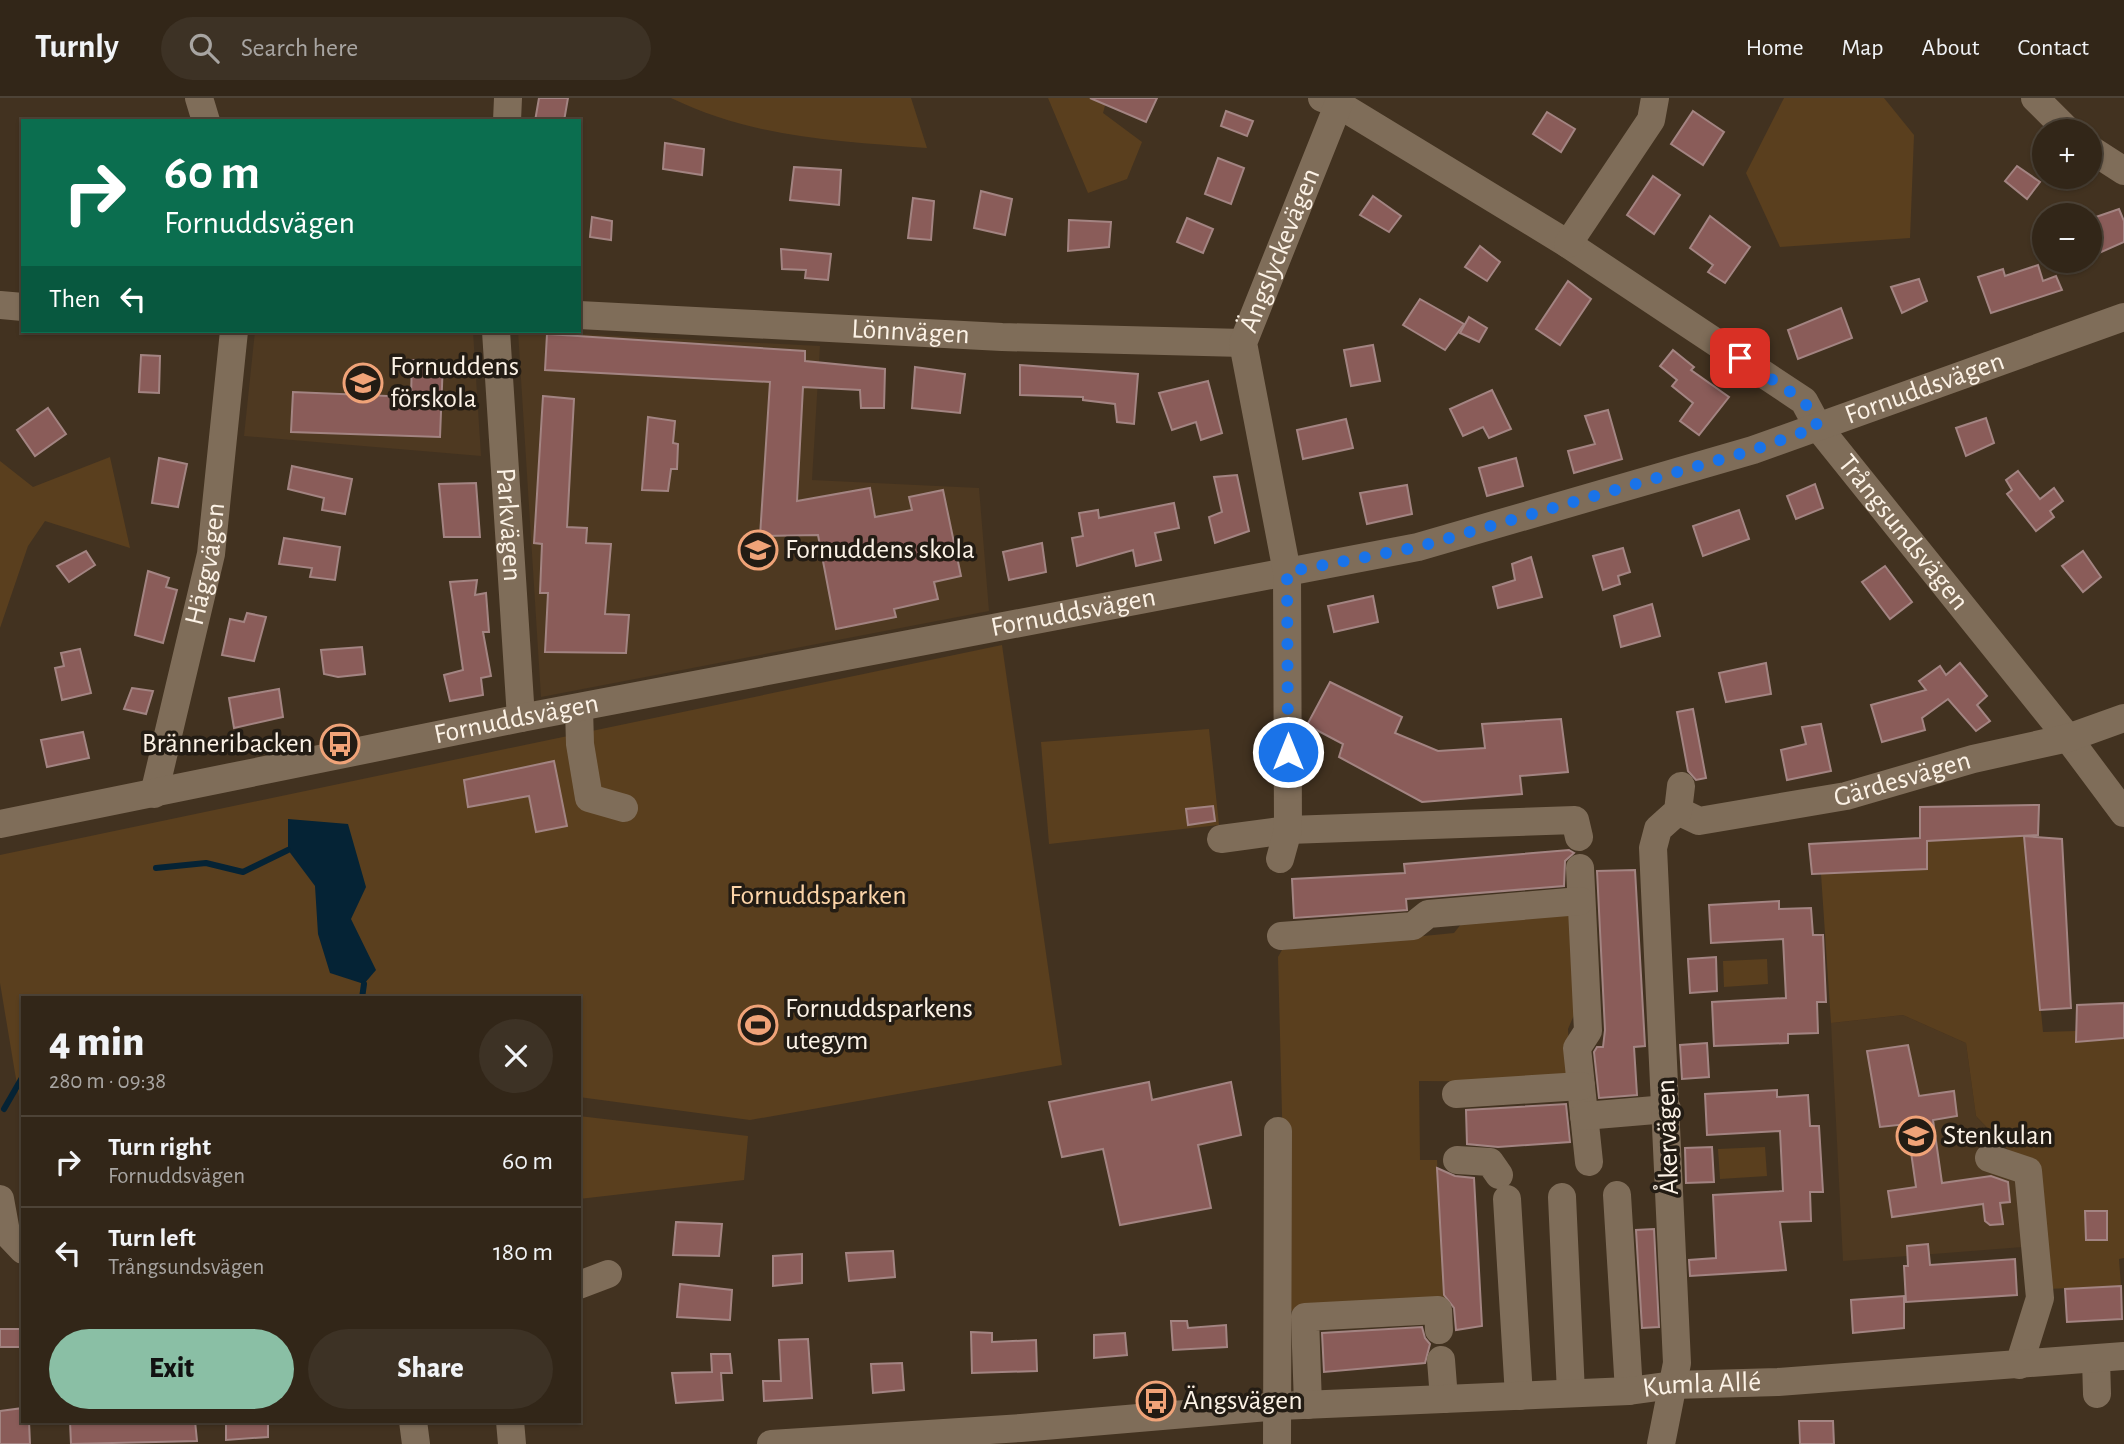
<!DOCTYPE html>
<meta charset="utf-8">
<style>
:root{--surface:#322618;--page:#3d3225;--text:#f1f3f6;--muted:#a8a5a2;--line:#4d4337;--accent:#8abfa5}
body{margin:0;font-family:"Alegreya Sans",sans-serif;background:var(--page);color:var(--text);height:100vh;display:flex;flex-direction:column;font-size:26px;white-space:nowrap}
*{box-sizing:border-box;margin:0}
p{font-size:23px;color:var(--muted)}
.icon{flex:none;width:38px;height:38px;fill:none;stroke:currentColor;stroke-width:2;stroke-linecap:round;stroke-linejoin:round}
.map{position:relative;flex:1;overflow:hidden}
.side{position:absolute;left:21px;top:898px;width:560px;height:427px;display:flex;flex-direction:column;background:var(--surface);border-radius:0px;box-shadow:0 2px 5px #0004,0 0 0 2px var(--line)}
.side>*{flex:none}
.banner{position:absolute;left:21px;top:21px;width:560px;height:214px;border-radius:0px;box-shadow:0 2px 5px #0004,0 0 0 2px var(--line);background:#0b6e4f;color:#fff;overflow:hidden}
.fabs{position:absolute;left:2032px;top:21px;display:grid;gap:14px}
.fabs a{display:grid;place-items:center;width:70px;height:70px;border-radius:50%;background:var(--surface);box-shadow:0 2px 5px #0004,0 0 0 2px var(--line);font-size:35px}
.pin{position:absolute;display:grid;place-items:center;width:60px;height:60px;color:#fff;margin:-30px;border-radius:14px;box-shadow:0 4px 10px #0006}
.me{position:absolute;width:77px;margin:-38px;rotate:0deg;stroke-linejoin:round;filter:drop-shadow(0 0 5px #0008)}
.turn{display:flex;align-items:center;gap:24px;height:147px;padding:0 28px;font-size:32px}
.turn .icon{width:91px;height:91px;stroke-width:2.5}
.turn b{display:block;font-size:49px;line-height:60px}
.then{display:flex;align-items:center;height:66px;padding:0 28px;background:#0003;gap:14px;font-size:26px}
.round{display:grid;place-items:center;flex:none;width:74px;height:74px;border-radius:37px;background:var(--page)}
.head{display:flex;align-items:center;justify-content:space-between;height:119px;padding:0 28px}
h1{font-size:42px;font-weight:800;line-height:52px}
.button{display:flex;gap:14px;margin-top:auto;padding:14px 28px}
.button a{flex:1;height:80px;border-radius:42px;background:var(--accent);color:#111;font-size:28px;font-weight:800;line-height:80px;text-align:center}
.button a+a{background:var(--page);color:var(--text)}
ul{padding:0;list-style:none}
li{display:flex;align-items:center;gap:21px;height:91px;padding:0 28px;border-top:2px solid var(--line)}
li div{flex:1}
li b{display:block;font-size:26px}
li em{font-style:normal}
header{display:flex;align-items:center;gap:42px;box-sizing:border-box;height:98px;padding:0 35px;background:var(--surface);border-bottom:2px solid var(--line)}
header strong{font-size:33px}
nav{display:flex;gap:38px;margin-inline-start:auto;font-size:24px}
.search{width:490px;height:63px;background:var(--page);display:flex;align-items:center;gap:18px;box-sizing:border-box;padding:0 24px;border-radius:38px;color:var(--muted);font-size:26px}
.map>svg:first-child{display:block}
.built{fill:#4e3921}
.green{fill:#5a3f1e}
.water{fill:#052335}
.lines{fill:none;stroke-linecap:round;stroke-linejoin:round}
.stream{stroke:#052335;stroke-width:6}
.building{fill:#8a5c59;stroke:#a38482;stroke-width:2}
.minor{stroke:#7f6d59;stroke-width:28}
.route{stroke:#1a73e8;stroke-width:12;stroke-dasharray:0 21.6}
.labels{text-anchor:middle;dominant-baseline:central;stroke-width:7;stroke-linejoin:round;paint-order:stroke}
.street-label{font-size:28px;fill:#fcf2e6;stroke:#231c14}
.poi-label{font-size:28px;fill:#fcf2e6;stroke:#231c14;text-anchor:start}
.park-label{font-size:28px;fill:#fdd5a9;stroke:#231c14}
</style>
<header>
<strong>Turnly</strong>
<div class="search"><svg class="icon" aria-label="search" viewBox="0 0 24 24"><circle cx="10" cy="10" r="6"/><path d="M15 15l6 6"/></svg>Search here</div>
<nav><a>Home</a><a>Map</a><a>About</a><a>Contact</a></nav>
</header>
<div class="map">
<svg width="2124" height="1346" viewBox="0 0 2124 1346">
<rect width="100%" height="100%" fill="#423220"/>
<g class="built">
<polygon points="255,233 473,233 481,358 244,338"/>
<polygon points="518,233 820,248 812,382 979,390 989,513 541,599"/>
<polygon points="1903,917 1966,945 1976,1018 2015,1059 2023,1149 1843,1163 1831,925"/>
</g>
<g class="green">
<path d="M671,0H911L927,50C837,43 754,40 671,0Z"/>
<polygon points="1048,0 1107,0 1103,15 1142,44 1127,81 1088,95"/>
<polygon points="1784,0 1884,0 1914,37 1910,140 1780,149 1746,75"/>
<polygon points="110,359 130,450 45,423 28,448 0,530 0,363 33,389"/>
<polygon points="1002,547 1062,967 750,1022 579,999 579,900 23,900 23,1023 0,885 0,757"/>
<polygon points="1209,631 1219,727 1049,746 1041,644"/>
<polygon points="2024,738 2043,934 2076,933 2076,944 2124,940 2124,1160 2119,1161 2121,1188 2046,1191 2015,1059 1976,1018 1966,945 1903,917 1831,925 1821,776 1927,771 1927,743"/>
<polygon points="1572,812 1577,910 1568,931 1570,971 1559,984 1419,983 1420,1062 1437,1062 1445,1204 1287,1213 1278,859 1282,852 1454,835 1465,821"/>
<polygon points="1767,861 1768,886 1724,889 1723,863"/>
<polygon points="579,1018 748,1038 744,1082 579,1101"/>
<polygon points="1765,1049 1767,1078 1720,1081 1718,1051"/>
</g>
<polygon class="water" points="288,721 348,726 366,789 351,821 376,872 364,886 330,875 318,836 315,788 288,752"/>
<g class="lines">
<g class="stream">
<polyline points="156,770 206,765 243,774 288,752"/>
<polyline points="362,900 364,886"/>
<polyline points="4,1011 23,978"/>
</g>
</g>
<g class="building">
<polygon points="539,0 568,0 564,23 535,23"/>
<polygon points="1090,0 1157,0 1146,24"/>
<polygon points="1226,13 1253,23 1247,38 1221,28"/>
<polygon points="1693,13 1724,34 1703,67 1671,46"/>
<polygon points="1547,14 1575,31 1561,54 1533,36"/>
<polygon points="665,45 704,51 702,77 663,71"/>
<polygon points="1218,60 1244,70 1231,106 1205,96"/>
<polygon points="2017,68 2040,84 2027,101 2005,83"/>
<polygon points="794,69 841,72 839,107 790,102"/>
<polygon points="1653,78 1680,97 1654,136 1627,117"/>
<polygon points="981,93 1012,101 1005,137 974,130"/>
<polygon points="1373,98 1401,118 1389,134 1360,117"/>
<polygon points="913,100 934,103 931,142 908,140"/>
<polygon points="2119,111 2124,123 2124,144 2097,156 2090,136 2090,121"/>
<polygon points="1710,118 1750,149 1725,185 1708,174 1713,167 1690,150"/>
<polygon points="592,119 612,123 611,142 590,139"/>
<polygon points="1187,120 1213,131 1203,155 1177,144"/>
<polygon points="1069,122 1111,124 1109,149 1068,153"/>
<polygon points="1480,148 1500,164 1487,183 1465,169"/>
<polygon points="781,151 831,156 828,182 805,180 806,172 782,171"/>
<polygon points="2038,167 2043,183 2056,178 2062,192 1991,215 1978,179 2003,171 2005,178"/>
<polygon points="1919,181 1927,203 1902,215 1891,189"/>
<polygon points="1568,183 1591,201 1560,247 1536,231"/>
<polygon points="1420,201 1464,226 1445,252 1403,227"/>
<polygon points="1841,210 1852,240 1798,261 1788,232"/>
<polygon points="1469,219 1487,230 1479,244 1460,235"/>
<polygon points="547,236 805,253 805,263 885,271 884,310 861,310 860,292 803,289 797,403 870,390 875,419 912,412 909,399 943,392 961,478 934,484 938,501 894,511 896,519 836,531 818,437 760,438 770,284 545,272"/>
<polygon points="1373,247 1380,283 1351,288 1344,252"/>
<polygon points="1673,252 1694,269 1691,272 1729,299 1699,337 1680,323 1693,305 1672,288 1677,282 1660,268"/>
<polygon points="141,257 160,258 159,295 139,294"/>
<polygon points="412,262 443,263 440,339 291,334 293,294 411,299"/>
<polygon points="1020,267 1138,276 1134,326 1117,324 1115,306 1083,302 1083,299 1020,297"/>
<polygon points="915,269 965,276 960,315 912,310"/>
<polygon points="1208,283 1222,335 1201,342 1196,324 1172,332 1159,295"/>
<polygon points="1492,292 1511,331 1489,340 1483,329 1463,338 1450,311"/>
<polygon points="543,298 574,301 567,429 587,430 586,445 611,446 605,516 629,517 626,555 545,554 548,495 540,495 542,446 534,445"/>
<polygon points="48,310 66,336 35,358 17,332"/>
<polygon points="1608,312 1622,361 1574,375 1568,353 1595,346 1585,318"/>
<polygon points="648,319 675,323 673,345 678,346 677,371 671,371 668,393 642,392"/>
<polygon points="1986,320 1994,345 1966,358 1956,330"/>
<polygon points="1346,321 1353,350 1303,361 1297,332"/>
<polygon points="159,360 187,366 178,409 152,405"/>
<polygon points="1516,360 1523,388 1487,398 1479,370"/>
<polygon points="292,368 352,381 345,416 322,412 324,400 288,391"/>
<polygon points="2018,373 2040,401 2054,390 2063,403 2050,413 2054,419 2036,433 2007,396 2012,392 2006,382"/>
<polygon points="1237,377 1249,433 1215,445 1209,419 1222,414 1214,379"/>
<polygon points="476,385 480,439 444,439 439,386"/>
<polygon points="1815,386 1823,410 1796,421 1787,398"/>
<polygon points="1407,387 1412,416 1367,426 1360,395"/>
<polygon points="1174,405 1179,430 1155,435 1161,462 1136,468 1133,452 1077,468 1072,440 1083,438 1079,415 1098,412 1099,420"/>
<polygon points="1739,412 1749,441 1703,458 1693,428"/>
<polygon points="284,440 340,449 335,482 310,479 312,470 279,466"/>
<polygon points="1042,445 1046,474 1009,482 1003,454"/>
<polygon points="1623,450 1630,474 1618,478 1620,486 1603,492 1593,458"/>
<polygon points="86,453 95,467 69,484 57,468"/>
<polygon points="2083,453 2101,479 2083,494 2062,468"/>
<polygon points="1531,459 1542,499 1498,510 1493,489 1515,482 1512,466"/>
<polygon points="1885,468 1912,504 1890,521 1862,484"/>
<polygon points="148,473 169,480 166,489 177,492 163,545 135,537"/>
<polygon points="477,482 475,497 486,495 489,534 483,534 491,578 481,580 483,597 450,603 444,577 463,572 450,484"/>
<polygon points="1373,498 1378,524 1334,534 1328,508"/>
<polygon points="1652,506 1660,538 1621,549 1614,518"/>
<polygon points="247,515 266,519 254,563 222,557 230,521 244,524"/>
<polygon points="362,549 365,576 338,579 324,576 321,552"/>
<polygon points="80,551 91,595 62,602 55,570 64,568 61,555"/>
<polygon points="1766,565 1771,596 1726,604 1719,575"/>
<polygon points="1960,565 1987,598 1977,607 1990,623 1976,633 1948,601 1922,620 1925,632 1882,644 1871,607 1926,592 1919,583 1940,568 1946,577"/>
<polygon points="1330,584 1402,619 1395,635 1438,653 1485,650 1482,626 1561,621 1568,674 1520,678 1522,696 1422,704 1339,659 1343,646 1307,627"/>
<polygon points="132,590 153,593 146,616 124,611"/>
<polygon points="279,591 283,619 234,630 229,600"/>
<polygon points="1693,611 1706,680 1696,682 1688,673 1677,614"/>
<polygon points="1821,626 1831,673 1787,682 1781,652 1806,646 1802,629"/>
<polygon points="83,634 89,660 47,669 41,642"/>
<polygon points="554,663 567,728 536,734 529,698 468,709 464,682"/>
<polygon points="2039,707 2038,737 1927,743 1927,771 1812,776 1809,746 1920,740 1920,709"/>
<polygon points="1213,708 1215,723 1188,727 1186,711"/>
<polygon points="2024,738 2062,741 2071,910 2040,912"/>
<polygon points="1569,752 1574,755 1565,763 1564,788 1406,801 1407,812 1294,820 1292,781 1405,775 1404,766"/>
<polygon points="1635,772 1645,948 1634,949 1637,997 1599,1000 1594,954 1597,949 1603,949 1605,932 1597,773"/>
<polygon points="1779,803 1779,811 1811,810 1813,837 1823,837 1826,904 1817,904 1818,935 1788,936 1788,945 1714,948 1712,904 1786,900 1783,841 1711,845 1709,807"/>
<polygon points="1716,859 1717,893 1690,895 1688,861"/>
<polygon points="2124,905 2124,940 2076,944 2077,907"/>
<polygon points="1707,945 1709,979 1682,981 1680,947"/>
<polygon points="1908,947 1919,998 1954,993 1957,1018 1933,1022 1942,1085 1991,1078 2008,1084 2010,1104 2000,1105 2003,1126 1990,1127 1985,1123 1983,1106 1892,1119 1888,1093 1916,1089 1907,1026 1880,1029 1867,953"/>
<polygon points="1149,984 1152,1002 1231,984 1241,1037 1198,1047 1211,1110 1120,1127 1103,1051 1062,1059 1049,1004"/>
<polygon points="1777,992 1777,999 1808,997 1810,1028 1819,1028 1823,1094 1810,1094 1811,1123 1780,1124 1786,1172 1690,1178 1689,1162 1716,1160 1713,1097 1783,1093 1780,1033 1707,1037 1705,996"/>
<polygon points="1566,1006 1570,1044 1498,1049 1467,1046 1466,1012"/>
<polygon points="1712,1049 1714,1084 1686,1085 1685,1050"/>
<polygon points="1437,1070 1455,1078 1474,1080 1482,1228 1456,1232 1454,1210 1444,1197"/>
<polygon points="2085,1113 2107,1113 2107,1142 2086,1142"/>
<polygon points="676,1124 722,1126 719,1158 673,1157"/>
<polygon points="1654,1131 1659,1229 1642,1230 1636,1132"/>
<polygon points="1928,1146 1930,1167 2015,1161 2017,1197 1906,1204 1904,1168 1908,1168 1907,1148"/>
<polygon points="893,1153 895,1179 849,1183 846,1155"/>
<polygon points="802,1156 802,1185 773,1188 773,1158"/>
<polygon points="680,1186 732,1192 730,1222 677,1219"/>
<polygon points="2121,1188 2122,1221 2067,1224 2065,1191"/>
<polygon points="1904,1198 1904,1230 1853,1235 1851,1202"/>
<polygon points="1171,1223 1187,1223 1188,1230 1226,1227 1227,1249 1173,1252"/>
<polygon points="1422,1229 1425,1240 1430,1246 1425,1265 1324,1274 1322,1235"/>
<rect x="0" y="1231" width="22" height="18"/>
<polygon points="971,1234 992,1235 992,1244 1036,1242 1037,1273 972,1275"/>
<polygon points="1125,1235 1127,1257 1094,1260 1094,1237"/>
<polygon points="808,1241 812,1300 764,1303 763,1283 781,1283 779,1242"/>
<polygon points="711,1256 730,1256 732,1275 721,1275 723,1302 676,1305 672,1275 712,1274"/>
<polygon points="902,1265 904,1292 873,1295 871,1266"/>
<polygon points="23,1310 23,1323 29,1323 30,1346 0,1346 0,1313"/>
<polygon points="70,1323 195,1323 197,1343 71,1346"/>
<polygon points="226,1323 268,1323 268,1339 226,1342"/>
<polygon points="1799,1323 1833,1323 1834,1346 1800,1346"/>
</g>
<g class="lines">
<g class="minor">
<polyline points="199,0 206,23"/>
<path id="s1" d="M1322,0L1338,6L1568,146L1804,303L1818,329L2068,640L2124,715"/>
<polyline points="2035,0 2068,33"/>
<polyline points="507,23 508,0"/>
<polyline points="2090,51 2124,73"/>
<polyline points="1568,146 1651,22 1655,0"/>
<polyline points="0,207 23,209"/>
<path id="s2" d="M579,217L1002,239L1243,245"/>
<path id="s3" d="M496,233L521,620"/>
<polyline points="579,610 580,646 589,700 624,710"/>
<path id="s4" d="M154,696L211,456L234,233"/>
<path id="s5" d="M1678,713L1699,723L1846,698L1973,661L2068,640L2124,620"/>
<path id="s6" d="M0,726L521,620L1418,449L1753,352L2124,219"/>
<polyline points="1221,741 1288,732 1575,722 1579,739"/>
<path id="s7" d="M1280,761L1288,732L1287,474L1243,245L1341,0"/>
<polyline points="1580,770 1588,933 1577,950 1589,1064"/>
<polyline points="1281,838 1413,828 1428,816 1580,803"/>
<polyline points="1456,996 1581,988"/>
<polyline points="1584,1018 1667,1011"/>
<polyline points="1989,1060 2028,1073 2040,1200 2019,1267"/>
<polyline points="1457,1062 1490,1064 1499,1077"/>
<polyline points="1617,1097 1629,1293"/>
<polyline points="1562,1099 1571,1295"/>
<polyline points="0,1101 6,1134 23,1152"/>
<polyline points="1507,1101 1519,1298"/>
<polyline points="579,1187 608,1176"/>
<polyline points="2096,1261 2097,1296"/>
<polyline points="1441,1262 1444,1301"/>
<polyline points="1308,1307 1305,1219 1438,1212 1439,1232"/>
<polyline points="413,1323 416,1346"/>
<polyline points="510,1323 512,1346"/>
<path id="s8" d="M771,1346L1021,1330L1279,1308L1629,1293L1673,1287L1778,1284L2124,1258"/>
<polyline points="1277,1346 1278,1033"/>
<polyline points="1661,1346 1677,1265 1653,750 1658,731 1678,713 1681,688"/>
</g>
</g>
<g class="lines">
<polyline class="route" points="1288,654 1287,474 1418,449 1753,352 1818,329 1804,303 1740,260"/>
</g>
<defs>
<symbol id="school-ring" viewBox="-11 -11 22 22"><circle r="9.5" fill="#231c14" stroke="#f0a378" stroke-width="1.5"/><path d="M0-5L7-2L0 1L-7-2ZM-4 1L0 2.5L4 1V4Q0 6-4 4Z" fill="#f0a378"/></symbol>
<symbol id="bus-ring" viewBox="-11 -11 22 22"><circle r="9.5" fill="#231c14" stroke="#f0a378" stroke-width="1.5"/><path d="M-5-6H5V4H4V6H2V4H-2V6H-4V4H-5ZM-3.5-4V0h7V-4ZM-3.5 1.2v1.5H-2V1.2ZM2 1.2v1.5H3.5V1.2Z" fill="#f0a378"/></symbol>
<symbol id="stadium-ring" viewBox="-11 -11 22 22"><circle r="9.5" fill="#231c14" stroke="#f0a378" stroke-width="1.5"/><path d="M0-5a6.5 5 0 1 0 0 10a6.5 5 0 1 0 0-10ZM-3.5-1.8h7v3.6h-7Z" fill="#f0a378"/></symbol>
</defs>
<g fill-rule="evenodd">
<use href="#school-ring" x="341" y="263" width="44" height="44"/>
<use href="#school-ring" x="736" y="430" width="44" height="44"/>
<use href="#bus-ring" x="318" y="624" width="44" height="44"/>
<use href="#stadium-ring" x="736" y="905" width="44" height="44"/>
<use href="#school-ring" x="1894" y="1016" width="44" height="44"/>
<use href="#bus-ring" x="1134" y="1281" width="44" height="44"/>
</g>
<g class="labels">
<g class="street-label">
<text stroke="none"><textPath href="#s7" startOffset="621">Ängslyckevägen</textPath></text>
<text stroke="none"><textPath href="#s2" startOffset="332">Lönnvägen</textPath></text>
<text stroke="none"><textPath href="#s6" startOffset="1976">Fornuddsvägen</textPath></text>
<text stroke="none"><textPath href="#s3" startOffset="194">Parkvägen</textPath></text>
<text stroke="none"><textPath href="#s1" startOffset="735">Trångsundsvägen</textPath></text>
<text stroke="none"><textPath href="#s4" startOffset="236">Häggvägen</textPath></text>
<text stroke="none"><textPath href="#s6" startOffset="1094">Fornuddsvägen</textPath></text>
<text stroke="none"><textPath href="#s6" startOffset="527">Fornuddsvägen</textPath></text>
<text stroke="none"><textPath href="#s5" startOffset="231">Gärdesvägen</textPath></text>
<text transform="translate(1668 1039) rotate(-92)">Åkervägen</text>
<text stroke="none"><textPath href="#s8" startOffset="933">Kumla Allé</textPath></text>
</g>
<g class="poi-label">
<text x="390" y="269">Fornuddens<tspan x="390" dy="32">förskola</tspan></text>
<text x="785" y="452">Fornuddens skola</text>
<text x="313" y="646" text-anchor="end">Bränneribacken</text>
<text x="785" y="911">Fornuddsparkens<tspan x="785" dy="32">utegym</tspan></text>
<text x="1943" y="1038">Stenkulan</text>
<text x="1183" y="1303">Ängsvägen</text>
</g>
<g class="park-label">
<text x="818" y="798">Fornuddsparken</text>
</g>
</g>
</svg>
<div class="fabs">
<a>+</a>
<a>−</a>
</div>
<div class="pin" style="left:1740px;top:260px;background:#d93025"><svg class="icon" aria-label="arrive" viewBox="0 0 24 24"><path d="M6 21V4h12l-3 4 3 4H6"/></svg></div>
<svg class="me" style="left:1288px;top:654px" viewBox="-20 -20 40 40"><circle r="17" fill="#1a73e8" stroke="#fff" stroke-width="3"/><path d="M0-11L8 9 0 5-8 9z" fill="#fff"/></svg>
<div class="banner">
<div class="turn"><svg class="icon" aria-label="right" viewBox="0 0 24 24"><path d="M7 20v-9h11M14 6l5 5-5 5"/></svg><div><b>60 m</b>Fornuddsvägen</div></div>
<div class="then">Then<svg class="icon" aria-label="left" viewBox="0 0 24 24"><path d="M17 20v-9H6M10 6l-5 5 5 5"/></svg></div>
</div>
<section class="side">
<div class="head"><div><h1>4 min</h1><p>280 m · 09:38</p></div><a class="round"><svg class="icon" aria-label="close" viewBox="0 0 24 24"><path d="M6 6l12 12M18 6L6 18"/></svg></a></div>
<ul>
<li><svg class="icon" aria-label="right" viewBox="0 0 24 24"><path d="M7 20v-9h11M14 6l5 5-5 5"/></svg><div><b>Turn right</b><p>Fornuddsvägen</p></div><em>60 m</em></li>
<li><svg class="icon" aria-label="left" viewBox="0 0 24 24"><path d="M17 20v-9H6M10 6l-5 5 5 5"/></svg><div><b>Turn left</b><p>Trångsundsvägen</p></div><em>180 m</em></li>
</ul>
<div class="button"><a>Exit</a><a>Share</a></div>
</section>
</div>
